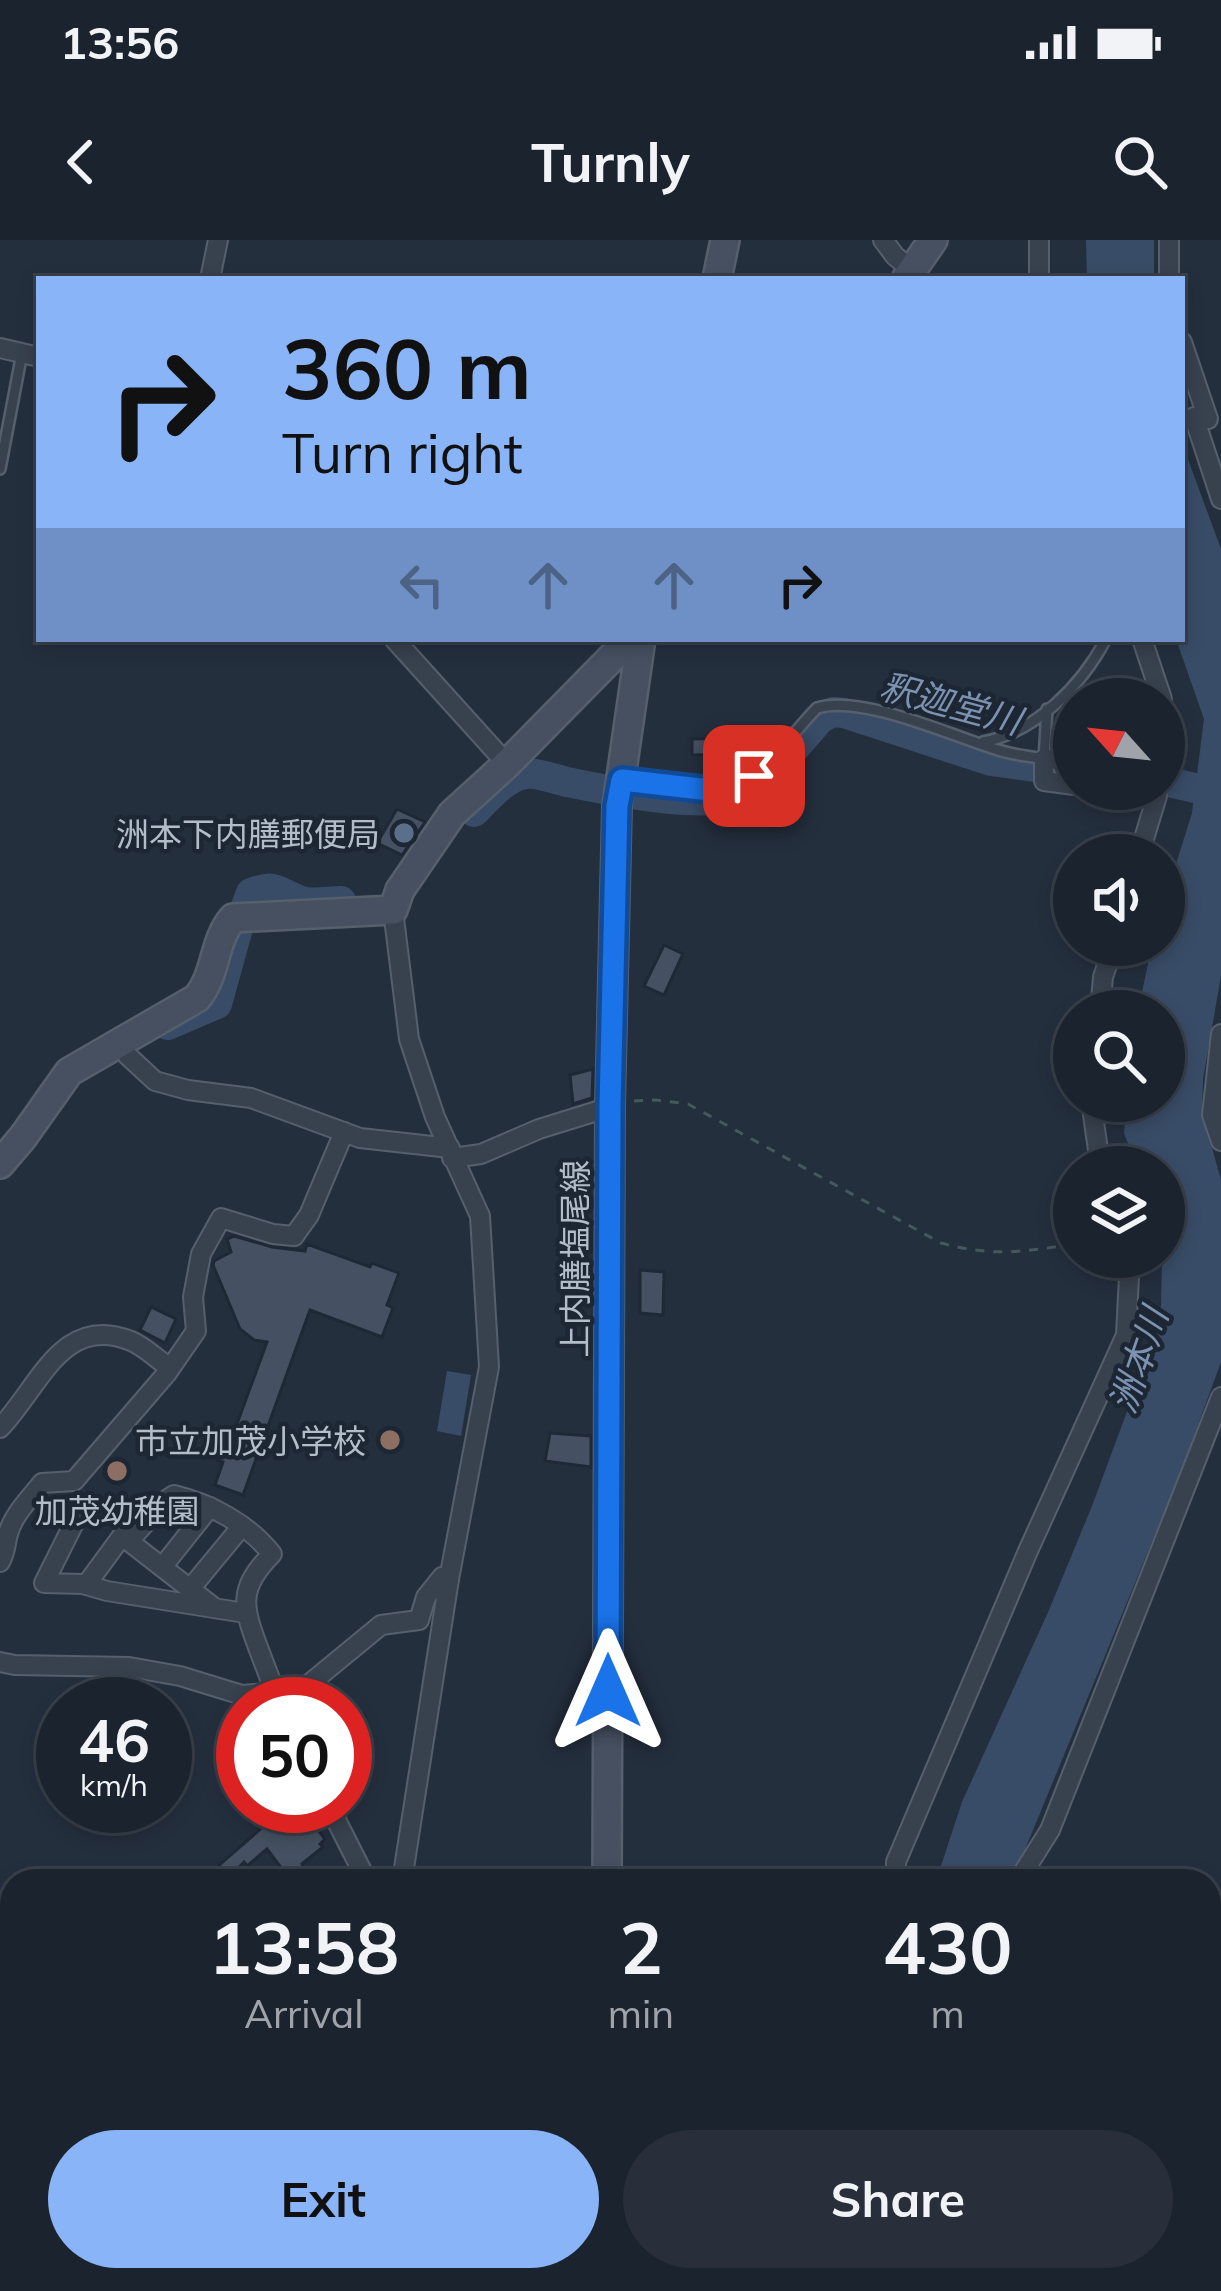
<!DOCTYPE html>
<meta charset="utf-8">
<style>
:root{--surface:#1b232e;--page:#282f3a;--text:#f1f3f6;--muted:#a0a4aa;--line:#39404a;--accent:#8ab4f8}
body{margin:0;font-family:Mulish,"Noto Sans JP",sans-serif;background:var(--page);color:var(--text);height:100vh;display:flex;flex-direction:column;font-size:45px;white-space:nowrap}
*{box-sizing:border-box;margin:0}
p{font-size:39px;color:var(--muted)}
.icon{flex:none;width:66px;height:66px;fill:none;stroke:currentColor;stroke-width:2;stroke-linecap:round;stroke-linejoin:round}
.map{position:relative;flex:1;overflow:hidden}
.sheet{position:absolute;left:0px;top:1629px;width:1221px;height:423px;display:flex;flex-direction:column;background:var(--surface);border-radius:36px 36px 0 0;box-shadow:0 6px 18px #0003,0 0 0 3px var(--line)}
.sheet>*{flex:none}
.guide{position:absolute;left:36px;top:36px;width:1149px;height:366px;border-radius:0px;box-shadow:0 6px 18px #0003,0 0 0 3px var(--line);background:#8ab4f8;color:#111;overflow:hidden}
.needle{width:78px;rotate:297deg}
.fabs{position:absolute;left:1053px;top:438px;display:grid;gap:24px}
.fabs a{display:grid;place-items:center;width:132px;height:132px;border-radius:50%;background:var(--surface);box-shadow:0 6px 18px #0003,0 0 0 3px var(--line);font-size:60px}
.speed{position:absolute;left:36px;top:1437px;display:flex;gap:24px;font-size:60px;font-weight:700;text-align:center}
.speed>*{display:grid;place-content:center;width:156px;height:156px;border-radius:50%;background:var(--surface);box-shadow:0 6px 18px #0003,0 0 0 3px var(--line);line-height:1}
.speed small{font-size:30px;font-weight:400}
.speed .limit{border:18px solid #d22;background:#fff;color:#111}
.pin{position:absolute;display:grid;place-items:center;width:102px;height:102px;color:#fff;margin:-51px;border-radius:24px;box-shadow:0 6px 18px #0006}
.me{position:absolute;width:132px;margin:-66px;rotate:0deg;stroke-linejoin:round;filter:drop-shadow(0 0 9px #0008)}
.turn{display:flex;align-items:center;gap:42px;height:252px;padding:0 48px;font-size:54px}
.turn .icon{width:156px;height:156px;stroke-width:2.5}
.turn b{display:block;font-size:84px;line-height:102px}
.lanes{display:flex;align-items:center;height:114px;padding:0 48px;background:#0003;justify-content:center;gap:60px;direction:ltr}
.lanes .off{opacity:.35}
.eta{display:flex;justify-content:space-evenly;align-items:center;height:204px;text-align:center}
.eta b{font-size:72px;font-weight:700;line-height:84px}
.action{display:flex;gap:24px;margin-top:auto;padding:24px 48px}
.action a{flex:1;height:138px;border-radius:72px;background:var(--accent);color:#111;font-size:48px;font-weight:700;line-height:138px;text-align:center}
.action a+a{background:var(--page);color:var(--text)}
.status{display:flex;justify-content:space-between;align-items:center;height:84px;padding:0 60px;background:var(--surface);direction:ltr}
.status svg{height:33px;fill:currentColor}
header{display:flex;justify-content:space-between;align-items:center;height:156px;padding:0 48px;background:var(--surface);font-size:54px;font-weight:700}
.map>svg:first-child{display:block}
.water{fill:#394c67}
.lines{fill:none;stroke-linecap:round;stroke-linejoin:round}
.river{stroke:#394c67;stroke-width:30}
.building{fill:#455162;stroke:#1f2835;stroke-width:3}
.service-casing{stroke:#565f6c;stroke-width:14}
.minor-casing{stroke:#565f6c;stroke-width:22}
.secondary-casing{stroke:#565f6c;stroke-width:32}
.path{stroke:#44595c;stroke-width:3;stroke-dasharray:9 9;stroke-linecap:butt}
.service{stroke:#38414e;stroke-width:9}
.minor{stroke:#38414e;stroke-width:18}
.secondary{stroke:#465061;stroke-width:27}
.route-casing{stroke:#114b97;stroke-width:30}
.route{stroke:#1a73e8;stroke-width:21}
.service-dot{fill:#5c6f8a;stroke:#1d2633;stroke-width:4.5}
.education-dot{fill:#8d6e63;stroke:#1d2633;stroke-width:4.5}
.labels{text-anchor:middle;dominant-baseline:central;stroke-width:9;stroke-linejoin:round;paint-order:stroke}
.poi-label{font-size:33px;fill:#b4bcc9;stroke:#1d2633;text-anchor:end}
.street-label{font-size:33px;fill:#b4bcc9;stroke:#1d2633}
.water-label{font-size:36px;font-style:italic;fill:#7c92b1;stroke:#1d2633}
</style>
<div class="status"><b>13:56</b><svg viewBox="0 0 49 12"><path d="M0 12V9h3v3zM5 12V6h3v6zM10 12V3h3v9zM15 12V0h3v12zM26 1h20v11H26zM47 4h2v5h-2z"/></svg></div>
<header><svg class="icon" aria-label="back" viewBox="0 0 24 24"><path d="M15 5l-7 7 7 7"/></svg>Turnly<svg class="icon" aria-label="search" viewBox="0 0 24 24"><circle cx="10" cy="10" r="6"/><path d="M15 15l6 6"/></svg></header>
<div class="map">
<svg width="1221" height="2051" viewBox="0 0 1221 2051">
<rect width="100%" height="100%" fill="#242f3e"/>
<g class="water">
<polygon points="1086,0 1154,0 1154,39 1087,39"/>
<polygon points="1182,203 1221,309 1221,736 1203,839 1202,872 1221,940 1221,1122 1182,1229 1012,1641 936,1641 962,1562 1049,1370 1092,1266 1128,1169 1161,1066 1164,927 1137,927 1124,893 1127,861 1164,861 1164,771 1138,771 1152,705 1164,705 1164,662 1192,573 1204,479 1176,399 1182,399"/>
<polygon points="447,1131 471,1135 461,1196 437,1191"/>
<polygon points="967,2040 1075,2040 1078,2051 970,2051"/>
</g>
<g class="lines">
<g class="river">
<polyline points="1066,530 1074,531"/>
<polyline points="1164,541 1221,554"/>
<path d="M474,572C487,559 506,536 526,534C539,532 559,541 572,543C612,551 704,570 739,555C772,540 797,504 821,478L833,472L844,473L991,521L1043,528"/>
<path d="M168,785L217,764L238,688L251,653C277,643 277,652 299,660C311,665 328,661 341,661"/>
</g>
</g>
<g class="building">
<polygon points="741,498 741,514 692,515 692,499"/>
<polygon points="397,569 425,582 402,615 377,603"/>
<polygon points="664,705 683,714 664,755 644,746"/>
<polygon points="593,829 592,858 573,864 570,835"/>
<polygon points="234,996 272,1007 305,1011 307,1004 370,1027 372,1023 399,1033 387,1065 393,1068 382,1097 310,1070 243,1255 215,1245 223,1222 217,1220 229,1187 235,1189 267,1102 254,1100 240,1089 213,1025 214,1021 231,1012 227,999"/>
<polygon points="640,1030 664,1032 663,1075 640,1073"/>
<polygon points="151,1067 176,1079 165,1103 140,1090"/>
<polygon points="550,1193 591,1196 591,1227 545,1221"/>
<polygon points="364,1474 369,1488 345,1496 345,1480"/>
<polygon points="287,1566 316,1566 316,1570 308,1577 325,1599 320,1604 323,1607 302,1624 311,1641 291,1641 267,1609 247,1626 244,1622 226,1641 219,1641 213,1635 220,1627 219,1625"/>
</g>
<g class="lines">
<defs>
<g id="service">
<polyline points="0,229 22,113"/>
<path d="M983,502C1036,492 1081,446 1106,399"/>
<path d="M627,542C665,548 716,561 750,538C774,522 796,489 817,468C861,454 952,496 998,510C1013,515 1029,516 1044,519L1047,469"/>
</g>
<g id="minor">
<polyline points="883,0 895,16 912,30"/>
<polyline points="1039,0 1039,39"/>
<polyline points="210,39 218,0"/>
<polyline points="1169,39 1169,0"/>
<polyline points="1182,102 1208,179"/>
<polyline points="0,108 39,117"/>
<polyline points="1194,177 1221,259"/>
<polyline points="394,399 507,524"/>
<polyline points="1142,399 1162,459"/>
<polyline points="1164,470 1167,509 1164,514"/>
<polyline points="1074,520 1044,519 1044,541 1074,545"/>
<polyline points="1101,549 1157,556 1139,615"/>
<polyline points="393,670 409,799 435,877 480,976 489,1127 449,1339 402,1641"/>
<polyline points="1100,771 1103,737 1114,705"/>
<polyline points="1221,794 1212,875 1221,901"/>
<polyline points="120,802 128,816 155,841 188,850 251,858 360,898 450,908"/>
<polyline points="1091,861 1099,917 1103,927"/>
<polyline points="452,918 481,914 539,889 610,867"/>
<path d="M0,1188C39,1148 62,1073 131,1101C144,1106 158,1120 170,1128"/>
<polyline points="79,1273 44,1343 83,1344 107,1351 245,1373"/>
<path d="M130,1300L165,1261L174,1255C211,1264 248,1284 272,1314C237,1349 243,1367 259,1410C266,1428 272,1446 281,1464"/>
<path d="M0,1322C6,1311 5,1305 8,1294C13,1275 30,1258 42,1243L74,1241L167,1133L196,1091L193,1057L201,1014L221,978L273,994L294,996L309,975L344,892"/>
<polyline points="163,1326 210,1267"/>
<polyline points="86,1345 122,1296 212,1366"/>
<polyline points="190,1349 242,1286"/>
<polyline points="0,1422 15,1425 129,1427 180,1436 242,1455 302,1450 381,1385 419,1380 426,1357 442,1337 449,1339"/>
<polyline points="329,1566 367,1641"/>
<polyline points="896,1641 896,1622 1028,1311 1126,1095 1130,1017"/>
<polyline points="1018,1641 1050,1590 1221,1157"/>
<polyline points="946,2040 949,2051"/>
<polyline points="1081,2040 1084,2051"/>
<polyline points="442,2051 461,2040"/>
</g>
<g id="secondary">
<polyline points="717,39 725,0"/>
<polyline points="906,39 933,0"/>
<path d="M0,924L23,897L69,832L197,758C217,734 213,701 233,678L393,670L400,650L452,574L507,524L630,399"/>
<polyline points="607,1641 610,867 617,565 641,399"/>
<polyline points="607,2040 607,2051"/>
</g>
</defs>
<use href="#service" class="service-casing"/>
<use href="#minor" class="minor-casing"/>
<use href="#secondary" class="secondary-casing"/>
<g class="path">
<path d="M634,861L656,860L688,864L941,1003C992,1017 1023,1012 1074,1004"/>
<polyline points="1209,1656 1221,1660"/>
</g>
<use href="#service" class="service"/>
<use href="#minor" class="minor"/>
<use href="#secondary" class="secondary"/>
</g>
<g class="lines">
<defs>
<polyline id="route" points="608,1451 610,867 617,566 622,540 718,551 754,536"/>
</defs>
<use href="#route" class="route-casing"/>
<use href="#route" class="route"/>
</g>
<circle class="service-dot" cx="404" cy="593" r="12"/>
<g class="education-dot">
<circle cx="390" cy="1200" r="12"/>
<circle cx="117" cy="1231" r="12"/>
</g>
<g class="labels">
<g class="poi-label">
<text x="380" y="593">洲本下内膳郵便局</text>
<text x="366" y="1200">市立加茂小学校</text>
<text x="117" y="1270" text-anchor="middle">加茂幼稚園</text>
</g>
<g class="street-label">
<text transform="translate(574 1019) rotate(-90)">上内膳塩尾線</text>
</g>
<g class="water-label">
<text transform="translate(951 463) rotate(15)">釈迦堂川</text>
<text transform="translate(1138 1120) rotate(-71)">洲本川</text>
</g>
</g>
</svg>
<div class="fabs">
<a><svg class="needle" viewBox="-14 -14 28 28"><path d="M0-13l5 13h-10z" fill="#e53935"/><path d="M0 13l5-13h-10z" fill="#a0a4aa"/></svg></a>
<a><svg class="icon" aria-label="sound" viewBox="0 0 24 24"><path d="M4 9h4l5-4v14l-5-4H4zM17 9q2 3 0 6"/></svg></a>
<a><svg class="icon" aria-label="search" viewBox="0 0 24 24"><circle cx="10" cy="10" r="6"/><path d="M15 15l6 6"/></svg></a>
<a><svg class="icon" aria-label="layers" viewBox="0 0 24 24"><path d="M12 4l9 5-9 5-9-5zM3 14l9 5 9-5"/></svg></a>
</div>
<div class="speed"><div>46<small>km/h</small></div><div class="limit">50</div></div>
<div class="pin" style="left:754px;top:536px;background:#d93025"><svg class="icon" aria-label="arrive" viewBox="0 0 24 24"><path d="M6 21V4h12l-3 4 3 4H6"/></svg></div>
<svg class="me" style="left:608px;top:1451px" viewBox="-20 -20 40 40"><path d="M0-17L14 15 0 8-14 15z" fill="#1a73e8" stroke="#fff" stroke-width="4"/></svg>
<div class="guide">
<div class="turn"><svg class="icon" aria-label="right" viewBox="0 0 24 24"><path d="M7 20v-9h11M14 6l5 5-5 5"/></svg><div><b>360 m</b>Turn right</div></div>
<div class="lanes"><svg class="icon off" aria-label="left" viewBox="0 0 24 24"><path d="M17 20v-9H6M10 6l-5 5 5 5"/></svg><svg class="icon off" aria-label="ahead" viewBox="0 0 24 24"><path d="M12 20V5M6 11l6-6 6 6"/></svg><svg class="icon off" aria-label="ahead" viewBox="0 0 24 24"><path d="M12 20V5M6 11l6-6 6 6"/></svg><svg class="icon" aria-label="right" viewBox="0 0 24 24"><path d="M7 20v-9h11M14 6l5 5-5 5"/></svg></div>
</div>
<section class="sheet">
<div class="eta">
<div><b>13:58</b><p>Arrival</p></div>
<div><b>2</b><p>min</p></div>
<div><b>430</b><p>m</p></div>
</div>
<div class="action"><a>Exit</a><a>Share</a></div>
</section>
</div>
